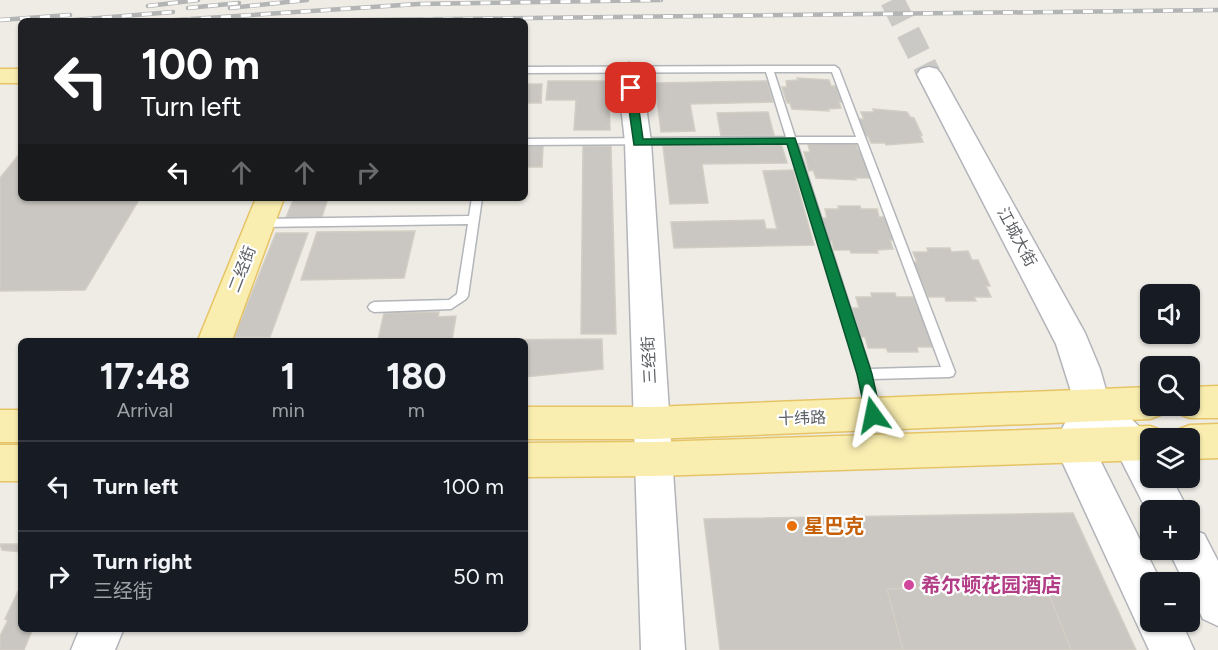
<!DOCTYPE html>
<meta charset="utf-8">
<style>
:root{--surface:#171b24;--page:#242831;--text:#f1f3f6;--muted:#9ea1a6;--line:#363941}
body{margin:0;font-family:Figtree,"Noto Sans SC",sans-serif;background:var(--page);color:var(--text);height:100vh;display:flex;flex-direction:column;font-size:22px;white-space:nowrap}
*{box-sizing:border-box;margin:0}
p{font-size:20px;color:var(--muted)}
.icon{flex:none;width:33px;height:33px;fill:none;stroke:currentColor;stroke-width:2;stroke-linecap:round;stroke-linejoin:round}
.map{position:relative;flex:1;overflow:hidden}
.sheet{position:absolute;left:18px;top:338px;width:510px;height:294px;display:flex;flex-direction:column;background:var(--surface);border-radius:9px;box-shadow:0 2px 4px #0004}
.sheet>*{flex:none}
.banner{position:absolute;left:18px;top:18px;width:510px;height:183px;border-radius:9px;box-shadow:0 2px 4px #0004;background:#202124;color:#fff;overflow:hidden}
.tools{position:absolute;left:1140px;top:284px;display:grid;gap:12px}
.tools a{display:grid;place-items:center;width:60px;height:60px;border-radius:9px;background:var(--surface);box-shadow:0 2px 4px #0004;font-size:30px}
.pin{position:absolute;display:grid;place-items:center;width:51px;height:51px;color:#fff;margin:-26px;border-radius:12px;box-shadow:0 3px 9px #0006}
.me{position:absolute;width:66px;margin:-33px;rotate:348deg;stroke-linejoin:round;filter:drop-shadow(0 0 4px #0008)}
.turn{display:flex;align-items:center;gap:21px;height:126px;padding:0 24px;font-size:27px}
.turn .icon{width:78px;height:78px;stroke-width:2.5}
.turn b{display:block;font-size:42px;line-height:51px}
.lanes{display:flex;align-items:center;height:57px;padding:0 24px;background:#0003;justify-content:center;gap:30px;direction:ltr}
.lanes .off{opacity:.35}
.eta{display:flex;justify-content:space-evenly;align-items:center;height:102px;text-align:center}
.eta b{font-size:36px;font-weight:700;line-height:42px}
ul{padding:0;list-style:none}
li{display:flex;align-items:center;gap:18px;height:90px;padding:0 24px;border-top:2px solid var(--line)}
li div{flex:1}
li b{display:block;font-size:22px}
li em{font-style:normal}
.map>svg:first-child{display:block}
.building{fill:#cac7c2;stroke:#d2cec4;stroke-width:1.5}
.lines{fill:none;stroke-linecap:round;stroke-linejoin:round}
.secondary-tunnel{stroke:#cac9c5;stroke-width:24;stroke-dasharray:24 12;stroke-linecap:butt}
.lane-casing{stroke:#b2b5b9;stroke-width:3}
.secondary-casing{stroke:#b2b4b9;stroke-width:3}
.primary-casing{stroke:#e6c466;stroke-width:3}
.lane{fill:#fff;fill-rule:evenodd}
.secondary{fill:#fff;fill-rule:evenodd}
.primary{fill:#f9eeb0;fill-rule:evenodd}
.rail-casing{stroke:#b3b4b4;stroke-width:4.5}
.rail{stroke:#fff;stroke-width:3;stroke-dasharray:10;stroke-linecap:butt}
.route{fill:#0b8043;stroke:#07532c;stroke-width:1.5}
.food-dot{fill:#e8710a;stroke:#fff;stroke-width:2}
.hotel-dot{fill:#d1479c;stroke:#fff;stroke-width:2}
.labels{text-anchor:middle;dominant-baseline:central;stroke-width:4.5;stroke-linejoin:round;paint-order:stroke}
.street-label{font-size:16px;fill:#5d6064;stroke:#fff}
.near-food-label{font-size:20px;font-weight:bold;fill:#c56008;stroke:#fff;text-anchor:start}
.near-hotel-label{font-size:20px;font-weight:bold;fill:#b23c85;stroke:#fff;text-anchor:start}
</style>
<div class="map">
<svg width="1218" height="650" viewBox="0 0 1218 650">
<rect width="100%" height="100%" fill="#eeece5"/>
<g class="building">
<polygon points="797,78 829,80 831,86 836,86 842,102 839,102 841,108 828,109 829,111 792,109 790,103 787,103 782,87 787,87 786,81 798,80"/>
<polygon points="548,81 609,81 610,130 574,130 576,100 546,100"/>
<polygon points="767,81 773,102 690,104 695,131 661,132 655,83"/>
<polygon points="525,84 542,84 541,103 525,103"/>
<polygon points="873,109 907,112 910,117 914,118 922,135 920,135 923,142 886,145 885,143 871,143 868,136 865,136 858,119 864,119 861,112 874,112"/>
<polygon points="768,112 774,135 721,136 717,113"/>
<polygon points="820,141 856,144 858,150 863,150 870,170 867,170 870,178 855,178 856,180 816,178 813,170 809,171 804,152 810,152 808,144 821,144"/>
<polygon points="781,143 787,163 702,164 708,203 670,204 663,146"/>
<polygon points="525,146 543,146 542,167 525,167"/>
<polygon points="583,146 611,146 616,334 581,334"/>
<polygon points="21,152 21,198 140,198 85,290 0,291 0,178"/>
<polygon points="793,170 814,245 674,248 671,222 764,220 766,229 777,229 763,171"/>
<polygon points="294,198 328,198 321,220 285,220"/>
<polygon points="838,206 860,206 861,209 877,209 879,217 885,217 894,240 890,240 893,249 877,250 878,253 851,253 850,250 834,250 832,241 827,241 821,218 827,218 825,209 839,209"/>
<polygon points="415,231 404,278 301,280 317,232"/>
<polygon points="276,233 308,233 270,337 234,337"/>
<polygon points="927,248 950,248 951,252 968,251 972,260 978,260 990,286 986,286 991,297 974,297 976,301 946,301 945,297 928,297 924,287 920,287 910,262 917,262 913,252 928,252"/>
<polygon points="871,293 895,293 896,297 914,297 917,307 924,306 935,347 917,347 918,352 888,352 886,348 868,348 865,337 860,337 852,308 859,308 856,297 872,297"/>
<polygon points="439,312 438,317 456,316 452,340 378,340 384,313"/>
<polygon points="602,339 603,369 525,377 525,340 493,340"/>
<polygon points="1073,513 1136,650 720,650 704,519"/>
<polygon points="0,544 21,544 21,552 2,550"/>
<polygon points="1045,584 1071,650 903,650 887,589"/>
<polygon points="21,585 21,628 33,628 24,650 0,650 0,636 8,620 5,619"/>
</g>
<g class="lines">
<polyline class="secondary-tunnel" points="892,0 929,74"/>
<defs>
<g id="lane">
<path d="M769,66H835L839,69L955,372L953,376L949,377L872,379L880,414L878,418L873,420L868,418L866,414L859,374L788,143L525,145V139L786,137L766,72L525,73V67ZM774,72H832L856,137H795ZM797,143H858L941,367L870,369Z"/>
<polygon points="472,198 482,198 468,296 466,299 451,309 374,312 370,310 368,307 370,304 374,302 449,300 457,294 468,224 260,227 255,223 260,219 469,216"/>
</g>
<g id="secondary">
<polygon points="629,63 637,65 641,70 651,142 685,650 641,650 625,142 617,70 621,65"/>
<polygon points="929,67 937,69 941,74 1085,333 1100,369 1108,397 1145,432 1150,441 1150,477 1171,477 1188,510 1150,510 1150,517 1119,456 1097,434 1092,444 1161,582 1150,582 1150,621 1181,621 1194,650 1149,650 1054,444 1075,404 1056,344 917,74 921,69"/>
<polygon points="1190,529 1204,534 1218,561 1218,626 1203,619 1190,593 1190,582 1184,582 1168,549 1190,549"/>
<polygon points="80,628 124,628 115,650 71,650"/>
</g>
<g id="primary">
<rect x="0" y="69" width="21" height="14"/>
<polygon points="256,198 284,198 232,340 198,340"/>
<polygon points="1218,386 1218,418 1190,418 1177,413 1174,405 1190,405 1190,387"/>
<polygon points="1150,387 1150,405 1167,405 1163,414 1150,419 652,439 525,439 525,407 652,407"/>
<rect x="0" y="410" width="21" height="32"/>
<polygon points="1218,424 1218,458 1190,459 1190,438 1173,438 1177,430 1190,425"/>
<polygon points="1150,426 1163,431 1166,438 1150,438 1150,460 654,476 525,477 525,443 654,442"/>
<rect x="0" y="445" width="21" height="36"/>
</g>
</defs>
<use href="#lane" class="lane-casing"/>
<use href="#secondary" class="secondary-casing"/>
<use href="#primary" class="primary-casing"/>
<use href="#lane" class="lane"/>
<use href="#secondary" class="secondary"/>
<use href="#primary" class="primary"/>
<defs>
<g id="rail">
<polyline points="148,6 198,0"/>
<polyline points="188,8 239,3"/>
<polyline points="230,8 307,0"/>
<polyline points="0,20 70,15"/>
<polyline points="62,21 173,12"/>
<polyline points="161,21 418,4 661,0"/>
<polyline points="283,21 1218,10"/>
</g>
</defs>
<use href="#rail" class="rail-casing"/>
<use href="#rail" class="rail"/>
</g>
<polygon class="route" points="631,85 636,88 643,139 795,138 872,374 881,415 879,420 873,422 868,420 866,415 857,374 787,144 634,145 626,88"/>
<circle class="food-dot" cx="792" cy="526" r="6"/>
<circle class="hotel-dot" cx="909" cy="585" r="6"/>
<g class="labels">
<g class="street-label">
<text transform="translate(1017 237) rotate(62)">江城大街</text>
<text transform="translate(242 269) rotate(-69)">二经街</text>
<text transform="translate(649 360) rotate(-93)">三经街</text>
<text transform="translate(802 418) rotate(-2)">十纬路</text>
</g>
<g class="near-food-label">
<text x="804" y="526">星巴克</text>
</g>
<g class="near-hotel-label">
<text x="921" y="585">希尔顿花园酒店</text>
</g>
</g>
</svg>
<div class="tools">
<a><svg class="icon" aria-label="sound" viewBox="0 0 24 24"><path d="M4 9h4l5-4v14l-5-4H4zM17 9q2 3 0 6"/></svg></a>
<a><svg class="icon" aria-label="search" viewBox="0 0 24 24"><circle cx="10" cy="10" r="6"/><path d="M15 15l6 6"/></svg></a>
<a><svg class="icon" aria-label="layers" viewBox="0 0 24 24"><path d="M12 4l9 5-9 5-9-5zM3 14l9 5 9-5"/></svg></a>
<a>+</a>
<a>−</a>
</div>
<div class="pin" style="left:631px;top:88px;background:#d93025"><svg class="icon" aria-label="arrive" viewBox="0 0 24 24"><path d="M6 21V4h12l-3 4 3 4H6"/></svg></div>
<svg class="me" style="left:873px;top:415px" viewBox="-20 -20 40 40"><path d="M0-17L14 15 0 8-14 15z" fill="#0b8043" stroke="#fff" stroke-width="4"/></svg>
<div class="banner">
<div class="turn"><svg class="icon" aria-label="left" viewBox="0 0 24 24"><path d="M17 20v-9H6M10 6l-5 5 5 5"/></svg><div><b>100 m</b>Turn left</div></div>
<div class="lanes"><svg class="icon" aria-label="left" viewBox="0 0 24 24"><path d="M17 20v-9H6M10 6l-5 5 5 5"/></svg><svg class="icon off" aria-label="ahead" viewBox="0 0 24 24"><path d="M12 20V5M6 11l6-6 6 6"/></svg><svg class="icon off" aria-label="ahead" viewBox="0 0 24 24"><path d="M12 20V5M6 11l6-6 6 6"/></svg><svg class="icon off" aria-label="right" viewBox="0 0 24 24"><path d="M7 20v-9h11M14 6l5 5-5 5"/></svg></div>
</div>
<section class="sheet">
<div class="eta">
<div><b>17:48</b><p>Arrival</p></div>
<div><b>1</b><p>min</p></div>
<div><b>180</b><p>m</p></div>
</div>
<ul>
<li><svg class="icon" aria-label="left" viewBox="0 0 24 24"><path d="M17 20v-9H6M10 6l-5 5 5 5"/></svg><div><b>Turn left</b></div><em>100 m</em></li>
<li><svg class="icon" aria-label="right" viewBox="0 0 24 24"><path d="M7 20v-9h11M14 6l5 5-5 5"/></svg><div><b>Turn right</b><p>三经街</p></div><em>50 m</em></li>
</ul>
</section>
</div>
